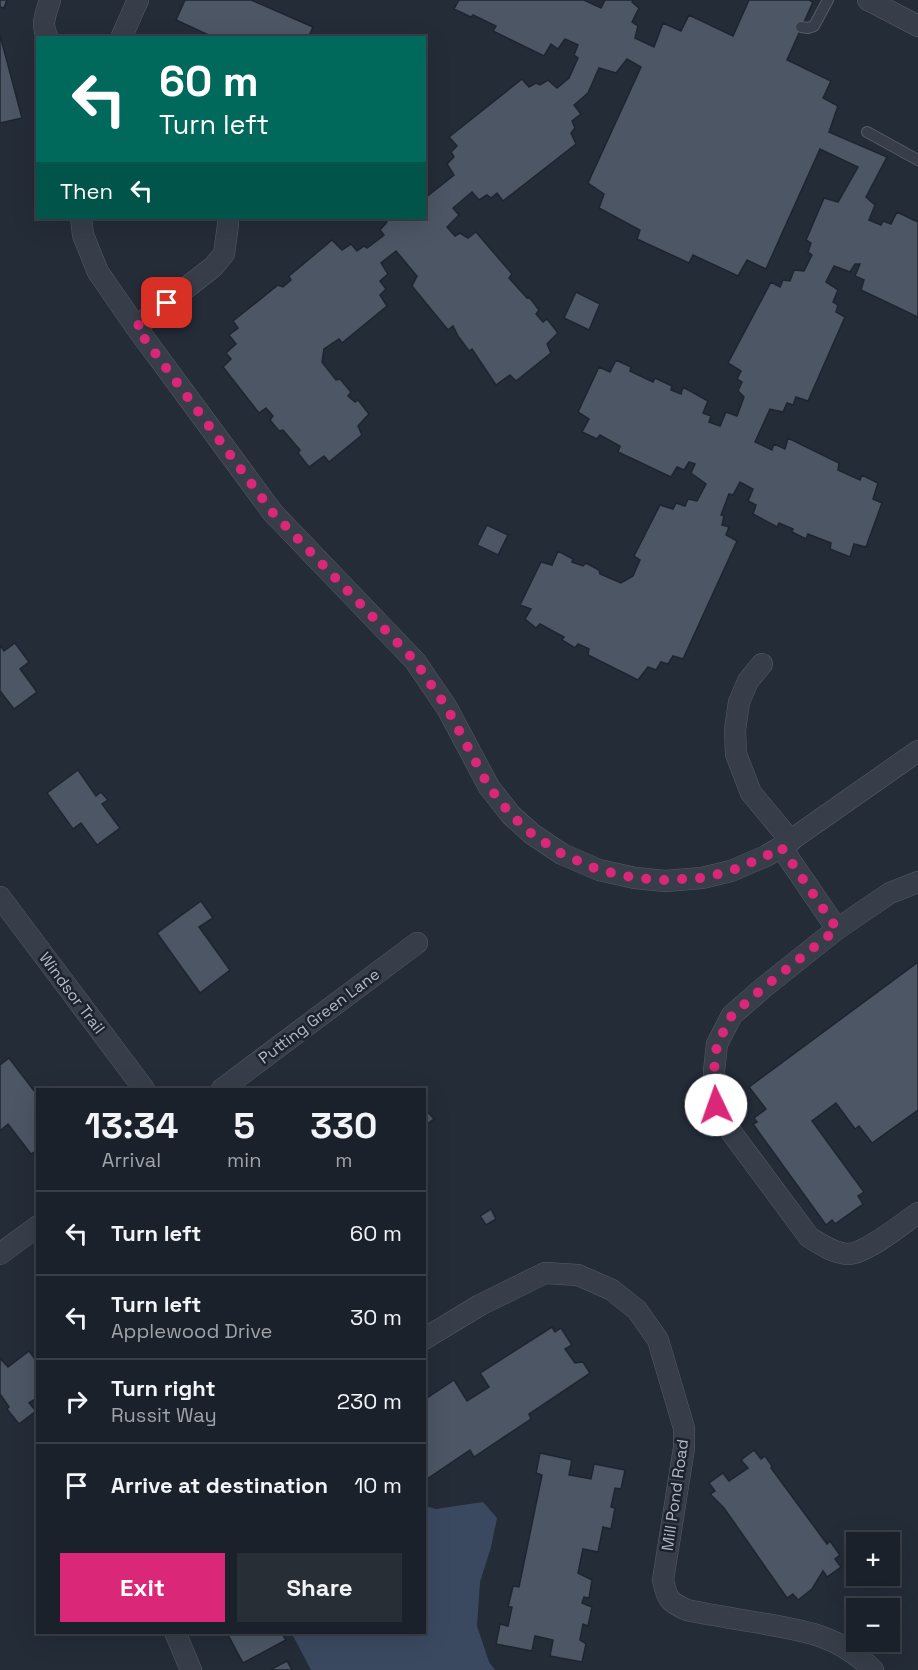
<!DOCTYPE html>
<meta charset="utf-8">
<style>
:root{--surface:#1b212a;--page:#282e36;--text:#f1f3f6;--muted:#a0a3a8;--line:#393e47;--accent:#db2777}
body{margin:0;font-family:"Space Grotesk",sans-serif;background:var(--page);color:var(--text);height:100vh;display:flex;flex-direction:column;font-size:22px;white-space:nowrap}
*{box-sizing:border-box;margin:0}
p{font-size:20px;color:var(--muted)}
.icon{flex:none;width:33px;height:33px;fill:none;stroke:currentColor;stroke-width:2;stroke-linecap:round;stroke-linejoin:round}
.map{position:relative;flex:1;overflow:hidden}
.side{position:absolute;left:36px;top:1088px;width:390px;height:546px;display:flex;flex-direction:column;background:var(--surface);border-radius:0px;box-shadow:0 6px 24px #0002,0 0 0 2px var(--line)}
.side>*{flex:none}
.top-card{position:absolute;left:36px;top:36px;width:390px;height:183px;border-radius:0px;box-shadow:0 6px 24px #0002,0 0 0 2px var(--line);background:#00695c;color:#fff;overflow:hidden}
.tools{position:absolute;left:846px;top:1532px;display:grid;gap:12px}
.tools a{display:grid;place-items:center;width:54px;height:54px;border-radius:0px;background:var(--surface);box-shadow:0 6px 24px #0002,0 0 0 2px var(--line);font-size:30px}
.pin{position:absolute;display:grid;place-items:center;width:51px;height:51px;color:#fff;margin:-26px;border-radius:12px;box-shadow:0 3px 9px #0006}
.me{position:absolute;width:66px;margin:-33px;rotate:357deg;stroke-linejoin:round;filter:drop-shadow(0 0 4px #0008)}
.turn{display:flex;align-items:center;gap:21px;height:126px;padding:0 24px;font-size:27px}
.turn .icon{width:78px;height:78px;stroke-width:2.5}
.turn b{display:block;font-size:42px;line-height:51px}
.then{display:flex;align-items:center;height:57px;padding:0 24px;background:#0003;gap:12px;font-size:22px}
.eta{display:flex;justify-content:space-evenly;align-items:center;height:102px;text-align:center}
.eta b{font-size:36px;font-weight:600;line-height:42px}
.button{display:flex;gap:12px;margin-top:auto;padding:12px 24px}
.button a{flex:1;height:69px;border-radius:0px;background:var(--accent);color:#fff;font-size:24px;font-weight:600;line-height:69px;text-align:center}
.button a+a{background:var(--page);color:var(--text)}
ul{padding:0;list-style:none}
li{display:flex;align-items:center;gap:18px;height:84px;padding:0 24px;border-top:2px solid var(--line)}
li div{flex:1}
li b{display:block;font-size:22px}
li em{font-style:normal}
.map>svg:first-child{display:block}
.water{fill:#3b4960}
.building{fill:#4c5664;stroke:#1f2530;stroke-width:1.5}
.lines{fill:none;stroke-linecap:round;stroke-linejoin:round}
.lane-casing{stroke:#565c67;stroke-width:12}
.street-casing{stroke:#565c67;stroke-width:22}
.lane{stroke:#373e49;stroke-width:10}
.street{stroke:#373e49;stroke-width:21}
.route{stroke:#db2777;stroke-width:10;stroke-dasharray:0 18}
.labels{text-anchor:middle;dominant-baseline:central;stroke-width:5;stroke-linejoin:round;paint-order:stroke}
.street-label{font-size:16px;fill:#b3b9c5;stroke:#1d232e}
</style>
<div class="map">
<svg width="918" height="1670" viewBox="0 0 918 1670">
<rect width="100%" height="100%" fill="#242c38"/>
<polygon class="water" points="483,1502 497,1518 491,1547 480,1582 477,1626 489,1662 495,1670 311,1670 291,1632 424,1632 425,1506 436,1509"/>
<g class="building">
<polygon points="0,0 7,0 4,8 0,7"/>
<polygon points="185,0 251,0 313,27 308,38 215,38 176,20"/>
<polygon points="459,0 584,0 601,8 605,0 633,0 632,2 639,8 632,22 638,26 635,38 654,47 663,23 681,31 689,15 733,36 749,0 809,0 813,2 787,60 831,81 823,98 838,106 829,132 887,157 866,197 875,205 869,220 881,225 883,221 891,224 897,212 918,222 918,317 861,290 864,280 855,276 860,264 855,264 850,272 834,266 826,282 838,290 833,302 838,305 836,312 845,317 808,401 796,397 793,405 787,403 783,412 770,409 755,442 772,450 774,444 785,449 788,438 839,463 838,470 860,480 862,475 878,483 873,499 882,503 866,547 854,544 850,557 830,549 831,543 808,534 806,539 792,532 793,529 779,523 777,527 753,514 756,505 748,501 753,489 740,482 733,495 729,494 721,515 724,516 722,525 729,527 726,535 737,541 683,659 673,656 668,664 661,662 656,670 648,667 638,680 588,655 589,649 578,644 575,648 562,640 564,637 540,624 536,628 525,619 531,609 520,605 541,562 552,565 558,551 573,559 572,562 583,566 586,563 599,570 600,574 621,583 633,576 640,560 634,556 660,505 673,509 676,503 685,506 688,499 697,501 706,484 691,473 695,464 689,462 684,470 677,467 671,477 618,452 620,446 600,435 597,439 582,432 589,419 578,412 599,367 610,372 616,360 631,367 630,371 653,382 655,378 672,386 671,390 681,394 683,387 708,401 703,413 711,416 709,422 720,426 726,412 737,416 744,397 738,391 742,382 737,379 741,371 728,363 771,282 780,287 783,280 790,281 794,270 804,271 812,255 808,252 811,243 806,240 824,198 838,202 858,167 820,149 766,269 747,260 738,276 693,255 689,263 637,239 640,230 599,208 604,194 588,183 641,67 627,59 616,73 599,68 588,93 574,105 581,114 572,121 575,128 571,133 576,144 503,201 497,193 491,198 487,195 479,200 472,192 453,208 459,215 447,227 455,236 460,233 468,238 476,232 512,274 509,278 527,298 529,297 539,310 536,314 543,322 547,319 558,333 547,344 551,353 516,381 510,375 496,385 472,349 469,351 458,336 453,326 448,330 412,286 417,276 396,251 381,263 388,274 380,281 386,289 380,295 387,306 342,343 339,339 324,349 322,362 336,380 340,379 351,392 348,396 355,402 358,400 369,414 358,426 362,435 329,462 324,456 309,467 298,453 300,450 283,430 279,431 270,420 273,416 266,408 259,413 223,367 231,359 226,353 236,344 229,335 238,328 233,321 278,285 283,287 291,280 289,276 332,240 342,250 351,244 357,251 364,246 367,248 384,235 380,230 387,222 383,218 424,218 424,197 425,198 454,175 447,164 454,157 451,152 457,146 449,137 522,79 529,87 536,83 540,85 548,80 557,88 569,78 578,58 574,55 578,45 565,39 558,49 551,44 544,56 493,31 496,26 473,15 471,17 454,9"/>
<polygon points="0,35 22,118 0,123"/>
<polygon points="576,292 600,304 589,330 564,318"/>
<polygon points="487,525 508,535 498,555 477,545"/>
<polygon points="15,643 29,662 20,669 37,692 14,709 0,691 0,645 4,651"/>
<polygon points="78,770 96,796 101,792 108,800 102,804 120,828 97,845 81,823 73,829 47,793"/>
<polygon points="201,901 213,918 199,927 230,970 200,993 157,933"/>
<polygon points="918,962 918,1110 872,1143 859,1126 855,1129 836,1103 812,1121 864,1192 858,1196 863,1204 835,1224 832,1220 826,1225 753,1124 757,1122 754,1118 766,1109 749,1087"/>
<polygon points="9,1058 38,1096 38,1150 31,1154 8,1124 0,1131 0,1065"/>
<polygon points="424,1108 434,1119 424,1126"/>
<polygon points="491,1209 496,1219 486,1225 480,1216"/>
<polygon points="552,1327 555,1332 561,1328 572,1345 565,1349 575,1363 583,1362 590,1373 529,1414 531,1419 474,1457 470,1450 424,1481 424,1400 454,1380 467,1401 489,1387 480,1373"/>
<polygon points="29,1351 38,1363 38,1397 29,1403 36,1411 19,1424 7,1409 9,1407 0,1394 0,1358 8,1367"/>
<polygon points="754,1450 761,1459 765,1456 772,1466 771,1468 827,1544 830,1541 840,1555 835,1559 841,1567 827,1577 823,1571 812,1589 798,1600 793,1594 787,1598 724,1508 710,1494 715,1491 709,1483 723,1473 729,1481 748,1468 741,1460"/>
<polygon points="540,1453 572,1460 569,1475 591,1479 594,1464 625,1470 621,1489 615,1488 611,1507 615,1508 611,1529 603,1527 598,1552 583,1549 578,1573 592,1580 589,1598 584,1597 582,1603 592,1607 588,1626 583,1624 580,1640 586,1644 582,1662 550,1656 553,1640 535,1636 532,1651 496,1644 500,1624 508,1626 512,1607 508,1607 513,1586 519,1587 542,1475 536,1473"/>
<polygon points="222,1632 281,1632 286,1640 243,1663 227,1633 223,1634"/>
<polygon points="287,1661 292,1670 270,1670"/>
</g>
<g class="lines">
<defs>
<g id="lane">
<polyline points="801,27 808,28 814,26 828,0"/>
<polyline points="867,132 918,160"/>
</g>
<g id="street">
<polyline points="868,0 918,26"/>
<path d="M48,38C40,25 46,13 50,0"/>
<polyline points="121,38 138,0"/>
<polyline points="81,218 83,235 98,272 136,327 273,513 415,661 447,708 489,787 511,815 532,834 562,854 599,870 635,878 665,881 702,878 731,871 766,856 781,847 918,751"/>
<polyline points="136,327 213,267 224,254 228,225 228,218"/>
<polyline points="762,664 748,681 739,702 735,730 736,754 751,793 791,841"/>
<polyline points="781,847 837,929 890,893 918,882"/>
<polyline points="0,897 144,1089"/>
<path d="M837,929L763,988L732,1015L717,1044L714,1071L716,1105L726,1125L809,1237C820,1244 835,1254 848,1254C867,1253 902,1224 918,1213"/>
<polyline points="222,1089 417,943"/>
<polyline points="0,1254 38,1226"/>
<path d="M424,1339L480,1305L545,1273L578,1275L612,1290L637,1310L658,1340L684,1428V1448L663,1580C667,1599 669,1602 687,1610C711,1615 736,1619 760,1623C806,1631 838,1635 873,1670"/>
<polyline points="175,1632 191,1670"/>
</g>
</defs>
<use href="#lane" class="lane-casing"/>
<use href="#street" class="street-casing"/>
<use href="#lane" class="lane"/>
<use href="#street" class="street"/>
</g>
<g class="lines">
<polyline class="route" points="167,303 136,327 273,513 415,661 447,708 489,787 511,815 532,834 562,854 599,870 635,878 665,880 702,878 731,871 766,856 781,847 837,929 763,988 732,1015 717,1044 714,1071 716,1105"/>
</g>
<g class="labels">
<g class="street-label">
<text transform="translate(72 993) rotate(53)">Windsor Trail</text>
<text transform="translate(319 1016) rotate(-37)">Putting Green Lane</text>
<text transform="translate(675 1495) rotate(-82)">Mill Pond Road</text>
</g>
</g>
</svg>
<div class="tools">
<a>+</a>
<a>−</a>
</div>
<div class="pin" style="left:167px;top:303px;background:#d93025"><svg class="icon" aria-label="arrive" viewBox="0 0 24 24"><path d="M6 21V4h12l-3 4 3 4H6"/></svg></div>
<svg class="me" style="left:716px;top:1105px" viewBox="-20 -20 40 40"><circle r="19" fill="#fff"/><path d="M0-13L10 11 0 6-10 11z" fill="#db2777"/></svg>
<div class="top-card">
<div class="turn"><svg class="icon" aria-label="left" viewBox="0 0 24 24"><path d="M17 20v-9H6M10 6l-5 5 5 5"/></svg><div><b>60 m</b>Turn left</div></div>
<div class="then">Then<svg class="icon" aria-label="left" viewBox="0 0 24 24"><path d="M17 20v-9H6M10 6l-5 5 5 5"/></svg></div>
</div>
<section class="side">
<div class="eta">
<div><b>13:34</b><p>Arrival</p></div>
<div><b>5</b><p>min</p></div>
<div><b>330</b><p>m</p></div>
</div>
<ul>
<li><svg class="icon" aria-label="left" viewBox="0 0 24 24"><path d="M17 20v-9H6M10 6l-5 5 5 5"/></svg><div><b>Turn left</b></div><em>60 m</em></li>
<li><svg class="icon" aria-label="left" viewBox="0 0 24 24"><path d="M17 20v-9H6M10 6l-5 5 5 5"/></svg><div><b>Turn left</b><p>Applewood Drive</p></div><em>30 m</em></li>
<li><svg class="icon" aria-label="right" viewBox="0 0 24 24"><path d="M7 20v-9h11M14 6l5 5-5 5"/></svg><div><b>Turn right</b><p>Russit Way</p></div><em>230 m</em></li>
<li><svg class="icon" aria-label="arrive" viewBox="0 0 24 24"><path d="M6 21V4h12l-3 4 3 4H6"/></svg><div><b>Arrive at destination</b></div><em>10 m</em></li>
</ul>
<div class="button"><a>Exit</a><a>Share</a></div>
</section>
</div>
